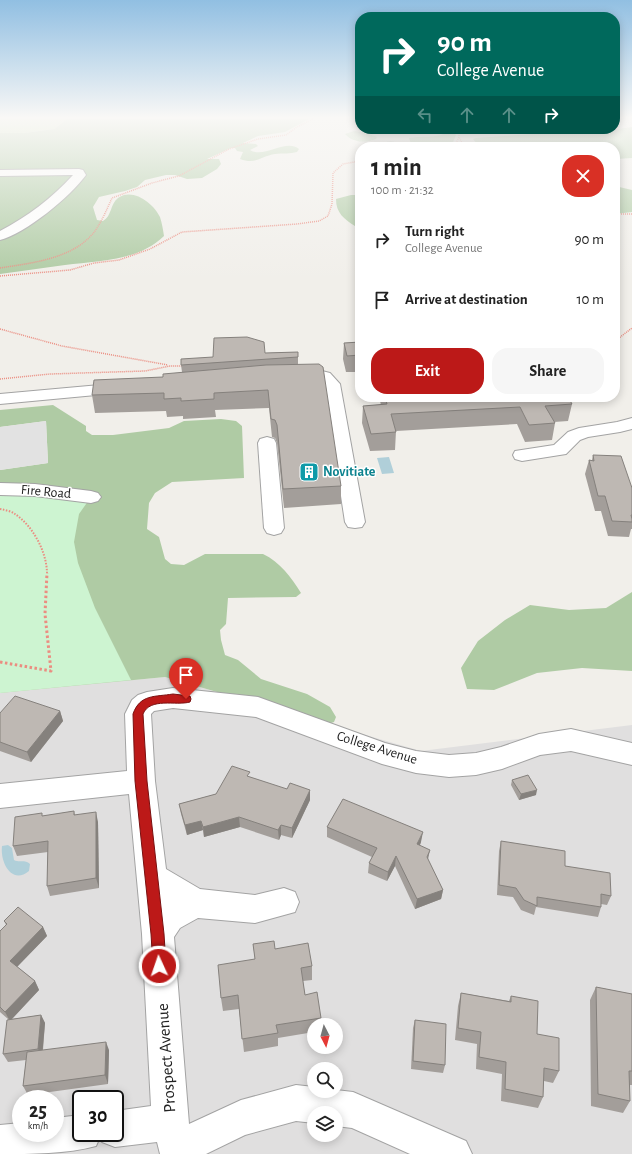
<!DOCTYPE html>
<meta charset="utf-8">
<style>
:root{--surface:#fff;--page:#f6f6f6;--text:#222;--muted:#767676;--accent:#bc1918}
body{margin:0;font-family:"Alegreya Sans",sans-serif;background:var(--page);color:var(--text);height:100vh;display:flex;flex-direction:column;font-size:15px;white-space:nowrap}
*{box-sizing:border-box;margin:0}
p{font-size:13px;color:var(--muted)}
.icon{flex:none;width:22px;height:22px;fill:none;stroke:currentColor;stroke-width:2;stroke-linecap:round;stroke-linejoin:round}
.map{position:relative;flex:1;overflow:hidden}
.drawer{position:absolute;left:355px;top:142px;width:265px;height:260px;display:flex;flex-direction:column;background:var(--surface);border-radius:16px;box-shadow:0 2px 10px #0003}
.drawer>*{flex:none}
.hud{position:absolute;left:355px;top:12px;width:265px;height:122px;border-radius:16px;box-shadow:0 2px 10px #0003;background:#00695c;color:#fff;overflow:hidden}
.needle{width:26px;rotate:174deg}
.controls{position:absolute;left:307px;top:1018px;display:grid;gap:8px}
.controls a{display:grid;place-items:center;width:36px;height:36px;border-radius:50%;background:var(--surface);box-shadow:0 2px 10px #0003;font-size:20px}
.speed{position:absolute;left:12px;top:1090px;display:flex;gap:8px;font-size:20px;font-weight:700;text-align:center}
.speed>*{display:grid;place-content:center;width:52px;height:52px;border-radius:50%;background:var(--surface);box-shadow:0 2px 10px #0003;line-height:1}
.speed small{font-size:10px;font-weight:400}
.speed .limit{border:2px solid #111;border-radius:6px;background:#fff;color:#111}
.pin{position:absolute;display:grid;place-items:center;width:34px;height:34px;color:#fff;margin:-41px -17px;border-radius:50% 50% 50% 0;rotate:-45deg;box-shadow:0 0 4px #0007}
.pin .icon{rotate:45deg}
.me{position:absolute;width:44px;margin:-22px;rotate:357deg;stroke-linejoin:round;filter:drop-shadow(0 0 3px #0008)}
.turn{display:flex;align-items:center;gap:14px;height:84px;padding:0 16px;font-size:18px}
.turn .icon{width:52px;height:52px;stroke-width:2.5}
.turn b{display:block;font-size:28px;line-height:34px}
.lanes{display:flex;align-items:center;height:38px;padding:0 16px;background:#0003;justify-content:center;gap:20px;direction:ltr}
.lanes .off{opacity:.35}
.round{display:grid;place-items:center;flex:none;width:42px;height:42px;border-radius:16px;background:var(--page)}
.head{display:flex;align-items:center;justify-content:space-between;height:68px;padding:0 16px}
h1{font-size:24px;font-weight:700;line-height:30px}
.action{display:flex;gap:8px;margin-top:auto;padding:8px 16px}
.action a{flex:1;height:46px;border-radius:16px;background:var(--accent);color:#fff;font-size:16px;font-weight:700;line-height:46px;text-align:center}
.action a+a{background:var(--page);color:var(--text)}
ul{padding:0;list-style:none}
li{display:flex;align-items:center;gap:12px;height:60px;padding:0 16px}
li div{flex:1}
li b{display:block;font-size:15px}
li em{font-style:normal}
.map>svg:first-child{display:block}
.residential{fill:#e0dfdf;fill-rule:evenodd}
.grass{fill:#cde4b6}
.forest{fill:#afcba4}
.park{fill:#cdf4d1}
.parking{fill:#e2e2e2}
.water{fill:#b0cfd9}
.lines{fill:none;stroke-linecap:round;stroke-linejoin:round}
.minor-casing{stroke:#a3a3a3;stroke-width:2}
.path-far2{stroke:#eb8d81;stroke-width:1.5;stroke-dasharray:1 1;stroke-linecap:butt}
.path-far1{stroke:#eb8d81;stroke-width:2;stroke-dasharray:1.5 1.5;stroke-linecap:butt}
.path{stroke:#eb8d81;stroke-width:3;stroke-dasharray:2.5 2.5;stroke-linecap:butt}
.minor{fill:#fff;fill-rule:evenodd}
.wall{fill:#a39e9a}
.shaded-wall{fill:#85817d}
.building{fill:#beb8b3;stroke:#85817d}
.route{fill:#bc1918;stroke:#7a1010}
.labels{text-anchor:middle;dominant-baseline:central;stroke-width:3;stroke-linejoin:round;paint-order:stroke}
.culture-label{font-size:14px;font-weight:bold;fill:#0d838f;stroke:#fff;text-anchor:start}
.street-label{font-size:14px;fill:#222;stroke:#fff}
.near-street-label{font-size:17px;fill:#222;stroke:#fff}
</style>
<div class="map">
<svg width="632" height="1154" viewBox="0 0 632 1154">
<rect width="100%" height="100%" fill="#f1efea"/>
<path class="residential" d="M165,677L421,751L632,725V1154H0V693ZM314,1025H336V1047H314ZM314,1069H336V1091H314ZM21,1099H55V1133H21ZM81,1099H115V1133H81ZM314,1113H336V1135H314Z"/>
<polygon class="grass" points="0,119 67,119 54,129 24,133 0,133"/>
<g class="forest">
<path d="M67,119H309L285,132L258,136L243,143L256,144L258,146L250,150C264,159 286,138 299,149L297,152C290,154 282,153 275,154C261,156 256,165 240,159L243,152L237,151L235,148H231L207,159H219L221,164L217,169L202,178L187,179L175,175H166L145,180L137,187L125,191L99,197L93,207L97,220L103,221C112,216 110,204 118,198C133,187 154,204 160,217C162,223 163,230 164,236C139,261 97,261 65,265C43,268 22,271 0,274V133H24L54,129Z"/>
<polygon points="632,127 632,158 615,159 615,147 473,147 478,145 473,139 476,138 559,132 611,130"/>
<path d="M354,131L366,133L377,137L376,139C365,143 353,143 345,134Z"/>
<path d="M445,133H454L456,135L451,147L379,146C385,140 396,140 402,146L410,145L411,144L409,138C419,136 439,138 445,133Z"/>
<polygon points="615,186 632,190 632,212 615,214"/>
<path d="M351,195H360V243L355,234V226C344,219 336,213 336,199Z"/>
<path d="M53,405L86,426V431L92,435H113L169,428L184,421L221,419L236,421L242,426L244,478L172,482L155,493L149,503L147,529L159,537L165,559L171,564L184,565L205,554H263C280,562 291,577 301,593L296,597L228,598L226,624L220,630L221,640L225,655L238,660L261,679L307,694L330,707L336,717L334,722L328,724L165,677L0,693V470L48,463L46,421L0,427V410Z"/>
<polygon points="632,592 632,671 582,668 537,673 494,690 467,689 461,668 478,641 505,620 530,605 569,610 606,608"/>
</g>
<polygon class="park" points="0,489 91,497 79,514 74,542 78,563 95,608 131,680 0,693"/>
<polygon class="parking" points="46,421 48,463 0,470 0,427"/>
<g class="water">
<polygon points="389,457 394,473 382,474 377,458"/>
<path d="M8,845L12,848L14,860C19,863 25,859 30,864L29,871C12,885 0,863 2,846Z"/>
</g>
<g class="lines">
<defs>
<g id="minor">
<path d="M79,169L83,170L86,175C71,196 25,234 0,240V231C27,217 52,198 73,175L0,176V170Z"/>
<path d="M310,368L330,373L340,384L365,522L362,527L355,528L348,527L345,522L324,385C314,375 301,381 288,378L286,374L288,370Z"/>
<polygon points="122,383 128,384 130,388 128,392 0,404 0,394"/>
<polygon points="632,418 632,429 620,432 588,437 580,440 566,454 522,461 515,459 513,455 515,451 554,445 568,432 579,428 617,422"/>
<polygon points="267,437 274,439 276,443 284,528 281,533 274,535 267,533 264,528 258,443 260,439"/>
<polygon points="0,483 35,484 91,491 98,493 101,497 98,501 91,503 35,496 0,495"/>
<path d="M173,688L258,697L385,743L416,751L449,755L476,753L501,747L539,734L571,729L632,743V765L571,751L540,755L502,769L476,775L449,777L416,773L382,764L256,717L173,708L154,711L151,714L155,781L166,869L200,889L255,895L284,888L295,892L299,902L295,912L255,923L198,918L180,928L174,937L189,1124L241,1100L296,1085L314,1087V1091L336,1090L353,1092L466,1141L472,1154H410L352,1128L336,1126V1113H314V1123L296,1121L245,1135L206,1154H160L157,1142L115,1147L102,1142L100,1137L96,1146C66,1154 32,1154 0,1154V1125L21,1123V1133H55V1118L81,1115V1133H115V1111L151,1106L142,934L129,794L0,808V784L127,771L125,714L132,700L138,695L147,692Z"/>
</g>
</defs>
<use href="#minor" class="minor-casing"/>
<g class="path-far2">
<polyline points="459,129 459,137"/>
<polyline points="454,147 459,137 464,147"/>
<polyline points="615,214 632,214"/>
<path d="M0,268C31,263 74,259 95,231C102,221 107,209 112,198L152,183L179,176L229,149L258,139L286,135L297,127L313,119"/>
<polyline points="0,276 70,270 94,263 119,260 150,249 182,232 297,224 319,221 328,216 332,204 333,173 343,164 360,161"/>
<polyline points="0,329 62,346 168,365"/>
<polyline points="615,341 632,328"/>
<polyline points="0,379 50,374 145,371 170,366 183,366"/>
</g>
<path class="path-far1" d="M0,509C5,510 11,511 15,514C33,526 47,552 47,574"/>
<polyline class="path" points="0,662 51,671 45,614 47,573"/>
<use href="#minor" class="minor"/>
</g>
<g class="wall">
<polygon points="360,342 360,372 346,372 343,359 344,343"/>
<polygon points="298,352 298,365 341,486 341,504 284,508 277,443 275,438 272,437 269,408 215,410 216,417 183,419 183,416 167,417 166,411 95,413 92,395 182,372 181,365 213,357 265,353"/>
<polygon points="379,397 385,397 572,404 568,421 554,422 555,423 552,440 525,442 517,424 396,431 395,450 370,451 362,423 363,406 381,405"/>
<polygon points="593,455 632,488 632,529 631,529 629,537 608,536 601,511 595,511 585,474 589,460 592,460"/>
<polygon points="60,711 63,721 31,762 0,751 0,713"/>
<polygon points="250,777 310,800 292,838 281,835 279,840 240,827 204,837 203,830 187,835 181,814 179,804 216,794"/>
<polygon points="512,780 536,795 519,800 511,785"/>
<polygon points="74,811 75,815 98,822 99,888 50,896 47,886 48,852 17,856 13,846 43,816"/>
<polygon points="327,827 421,842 420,845 428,860 443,890 441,899 415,909 395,866 387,881 368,873 369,863 372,857 327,837"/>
<polygon points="501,841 565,866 611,896 607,905 601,904 601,907 598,917 536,907 534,915 521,910 513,897 497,895 499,851"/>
<polygon points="4,921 43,927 47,936 17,967 35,981 39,990 12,1019 41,1015 45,1023 43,1050 109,1050 108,1084 28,1095 23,1086 26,1060 8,1062 3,1054 8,1019 0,1012 0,931 6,925"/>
<polygon points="253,944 275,949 312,966 312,980 303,981 305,995 321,1018 321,1025 314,1025 314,1032 278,1038 278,1046 244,1052 239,1009 223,1011 221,998 255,959"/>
<polygon points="596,987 632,994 632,1085 629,1085 630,1101 623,1113 591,1106 590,1000"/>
<polygon points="461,993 509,1001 511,996 537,1034 559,1071 553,1083 544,1081 543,1097 538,1108 501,1101 502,1074 476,1069 477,1044 455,1040 458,1006"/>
<polygon points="415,1020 445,1065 443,1073 411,1069 413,1028"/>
</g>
<g class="shaded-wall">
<polygon points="60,711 63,721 31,762 27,752"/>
<polygon points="310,790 310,800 292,838 292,828"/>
<polygon points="537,790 536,795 519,800 521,794"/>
<polygon points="96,812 98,822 99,888 96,878"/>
<polygon points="239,817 240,827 204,837 203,827"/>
<polygon points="201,821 203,830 187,835 185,825"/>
<polygon points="281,825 281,835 279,840 278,830"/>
<polygon points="423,832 421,842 416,854 417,844"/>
<polygon points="430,850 428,859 425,867 427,857"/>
<polygon points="396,856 395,866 387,881 388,872"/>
<polygon points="443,890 441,899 415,909 417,899"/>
<polygon points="43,927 47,936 14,970 10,961"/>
<polygon points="35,981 39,990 10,1021 5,1012"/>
<polygon points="41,1015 45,1023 42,1057 38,1049"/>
<polygon points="106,1042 109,1050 108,1084 105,1075"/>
</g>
<g class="building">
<polygon points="247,337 264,342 265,353 298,352 298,357 181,365 181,359 213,357 214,338"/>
<polygon points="360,342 360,355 347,356 344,343"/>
<polygon points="319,364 323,367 341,486 283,489 277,425 275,420 271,419 268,390 214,393 214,399 181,401 181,398 164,399 164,393 92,395 94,380 163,377 163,374 266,365"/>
<polygon points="385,397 568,397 572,404 545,406 555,423 529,425 520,407 391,414 396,432 371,434 363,406 387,404"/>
<polygon points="593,455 621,456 632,488 632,515 631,515 632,519 632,522 612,521 605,496 598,496 589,460 594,461"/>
<polygon points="15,696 60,711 27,752 0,742 0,713"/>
<polygon points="232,766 250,772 247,776 287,789 290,783 310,790 292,828 281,825 278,830 239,817 203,827 201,821 185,825 179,804 216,794"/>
<polygon points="528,775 537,790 521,794 512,780"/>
<polygon points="343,799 423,832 417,844 430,850 427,857 443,890 417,899 396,856 388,872 369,863 377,848 327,827"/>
<polygon points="74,811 74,815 96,812 96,878 47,886 48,841 13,846 15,817 42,813 42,816"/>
<polygon points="501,841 565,851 565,866 610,873 611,896 601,894 601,907 537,897 537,906 524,900 516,888 499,885"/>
<polygon points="18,907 43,927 10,961 35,981 5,1012 0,1007 0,931 7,924 4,921"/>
<polygon points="274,941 275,949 308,943 312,966 301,968 305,995 317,992 321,1018 276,1025 278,1033 242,1039 238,995 221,998 218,965 255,959 253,944"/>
<polygon points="596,987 632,994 632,1071 629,1071 630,1101 598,1094"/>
<polygon points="461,993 511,1002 511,996 538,1001 537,1034 559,1038 559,1071 544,1068 543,1097 505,1089 506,1062 479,1057 481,1032 458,1028"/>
<polygon points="41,1015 38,1049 3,1054 7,1020"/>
<polygon points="415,1020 446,1024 445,1065 413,1061"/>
<polygon points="106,1042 105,1075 23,1086 27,1052"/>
</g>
<linearGradient id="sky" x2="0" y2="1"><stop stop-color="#91bfe2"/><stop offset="0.42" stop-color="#f9f8f6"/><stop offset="1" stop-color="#f9f8f6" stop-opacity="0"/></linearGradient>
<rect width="632" height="280" fill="url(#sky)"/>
<path class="route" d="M173,694L190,696L191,699L190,702C176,706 150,697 143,714L147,781L164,934L166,966L164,970L159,972L155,970L153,966L151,934L135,781L133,714C140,694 155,697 173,694Z"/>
<defs>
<symbol id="building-square" viewBox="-11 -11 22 22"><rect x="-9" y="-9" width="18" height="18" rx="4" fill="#0f9aa8" stroke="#fff"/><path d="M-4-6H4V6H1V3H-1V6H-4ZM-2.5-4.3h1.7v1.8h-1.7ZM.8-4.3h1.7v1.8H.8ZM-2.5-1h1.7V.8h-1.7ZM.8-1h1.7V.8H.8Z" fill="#fff"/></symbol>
</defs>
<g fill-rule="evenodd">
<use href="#building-square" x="298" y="461" width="22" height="22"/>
</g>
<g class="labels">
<g class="culture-label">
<text x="323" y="472">Novitiate</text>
</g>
<g class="street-label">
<text transform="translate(46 492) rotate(5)">Fire Road</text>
<text transform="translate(377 748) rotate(17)">College Avenue</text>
</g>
<g class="near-street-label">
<text transform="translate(166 1058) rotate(-94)">Prospect Avenue</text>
</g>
</g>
</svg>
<div class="controls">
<a><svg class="needle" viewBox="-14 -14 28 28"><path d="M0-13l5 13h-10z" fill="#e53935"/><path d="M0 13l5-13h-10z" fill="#767676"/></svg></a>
<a><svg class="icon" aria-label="search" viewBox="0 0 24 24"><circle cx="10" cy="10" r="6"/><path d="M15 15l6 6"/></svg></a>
<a><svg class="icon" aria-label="layers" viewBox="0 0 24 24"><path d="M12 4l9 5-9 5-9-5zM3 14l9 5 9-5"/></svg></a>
</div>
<div class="speed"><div>25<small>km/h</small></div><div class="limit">30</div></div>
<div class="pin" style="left:186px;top:699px;background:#d93025"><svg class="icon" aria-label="arrive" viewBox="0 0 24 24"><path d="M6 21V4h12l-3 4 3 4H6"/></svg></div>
<svg class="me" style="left:159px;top:966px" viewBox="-20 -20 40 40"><circle r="17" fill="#bc1918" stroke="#fff" stroke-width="3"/><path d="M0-11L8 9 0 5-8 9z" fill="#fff"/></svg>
<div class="hud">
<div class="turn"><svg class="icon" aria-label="right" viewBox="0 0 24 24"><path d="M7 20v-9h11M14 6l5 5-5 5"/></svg><div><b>90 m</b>College Avenue</div></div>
<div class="lanes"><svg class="icon off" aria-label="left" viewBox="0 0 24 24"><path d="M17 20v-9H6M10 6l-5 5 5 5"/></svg><svg class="icon off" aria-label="ahead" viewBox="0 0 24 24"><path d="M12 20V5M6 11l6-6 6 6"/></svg><svg class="icon off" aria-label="ahead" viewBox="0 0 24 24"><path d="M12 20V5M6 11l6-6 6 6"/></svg><svg class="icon" aria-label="right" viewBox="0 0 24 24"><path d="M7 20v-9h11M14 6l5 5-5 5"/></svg></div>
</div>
<section class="drawer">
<div class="head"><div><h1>1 min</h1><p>100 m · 21:32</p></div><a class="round" style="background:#d93025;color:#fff"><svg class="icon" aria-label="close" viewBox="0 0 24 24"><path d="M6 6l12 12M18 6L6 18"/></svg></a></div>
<ul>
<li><svg class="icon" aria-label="right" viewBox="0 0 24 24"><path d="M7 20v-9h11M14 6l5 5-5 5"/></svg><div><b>Turn right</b><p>College Avenue</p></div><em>90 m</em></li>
<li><svg class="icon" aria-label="arrive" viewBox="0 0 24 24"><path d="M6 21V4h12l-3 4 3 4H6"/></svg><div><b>Arrive at destination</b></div><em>10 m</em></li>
</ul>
<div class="action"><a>Exit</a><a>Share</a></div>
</section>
</div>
